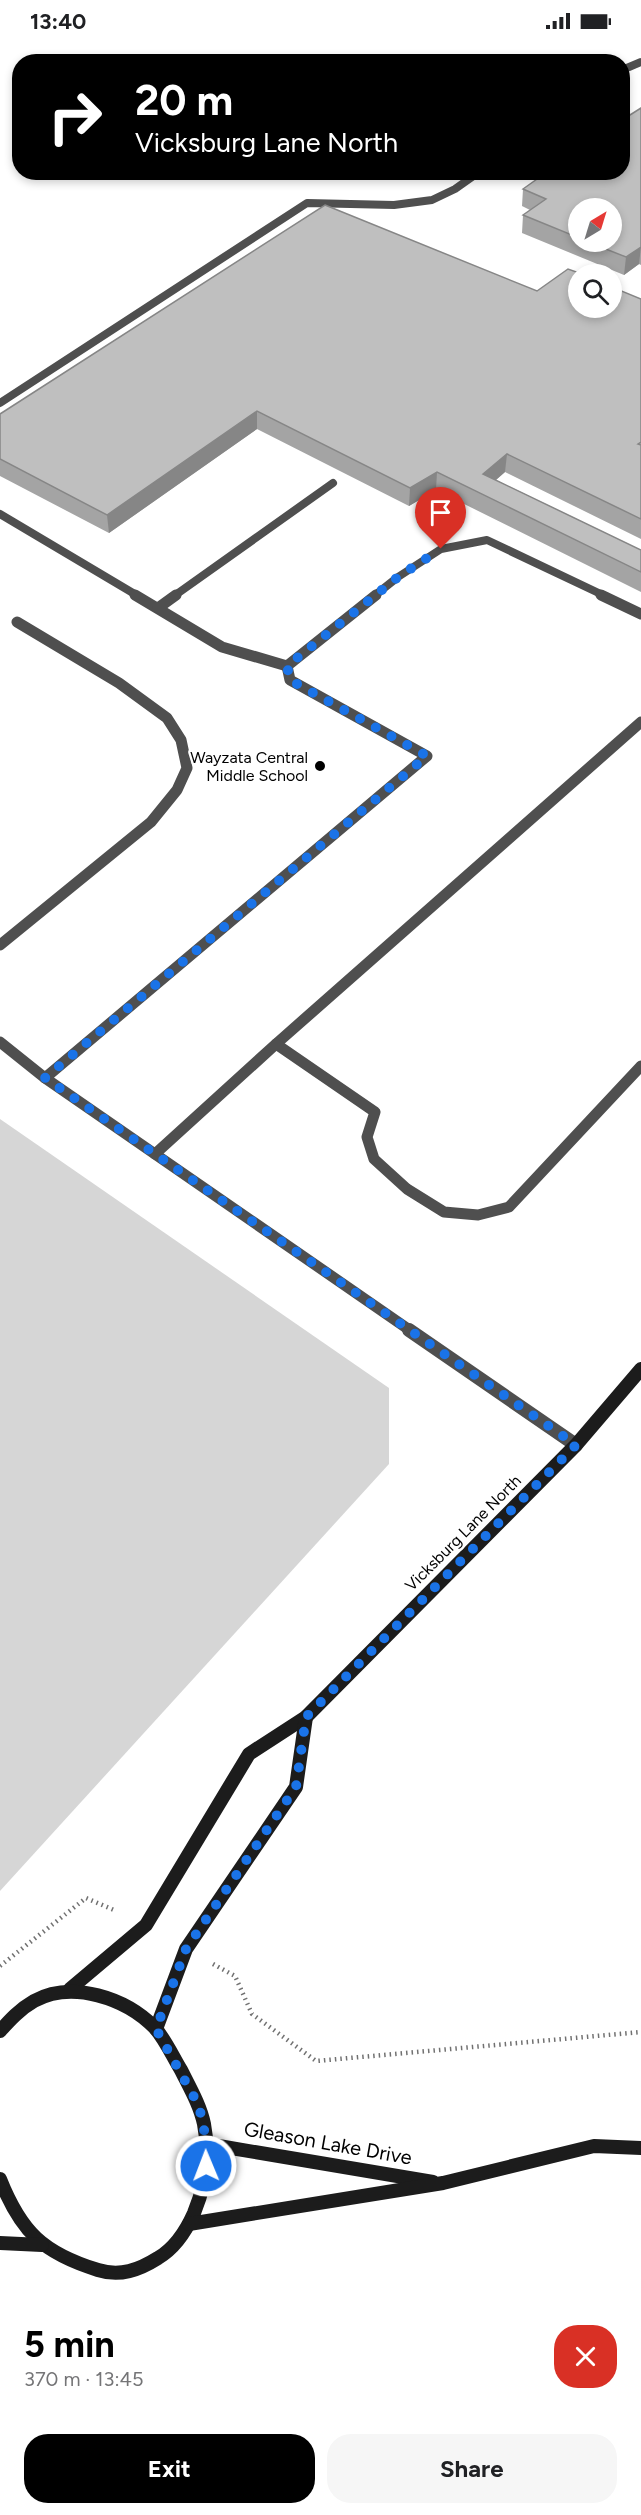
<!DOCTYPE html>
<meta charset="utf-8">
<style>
:root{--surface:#fff;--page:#f6f6f6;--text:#202124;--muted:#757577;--accent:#000}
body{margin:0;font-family:Figtree,sans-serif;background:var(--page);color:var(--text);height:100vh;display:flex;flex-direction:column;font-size:22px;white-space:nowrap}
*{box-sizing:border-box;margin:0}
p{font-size:20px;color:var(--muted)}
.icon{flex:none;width:33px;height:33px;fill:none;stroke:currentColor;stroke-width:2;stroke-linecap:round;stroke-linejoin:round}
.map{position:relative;height:2263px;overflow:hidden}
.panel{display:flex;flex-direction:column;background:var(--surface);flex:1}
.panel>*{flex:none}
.hud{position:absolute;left:12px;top:12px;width:618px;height:126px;border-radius:24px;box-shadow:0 3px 9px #0003;background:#000;color:#fff;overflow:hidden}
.needle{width:39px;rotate:38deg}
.tools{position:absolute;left:568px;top:156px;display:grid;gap:12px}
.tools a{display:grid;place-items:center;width:54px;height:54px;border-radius:50%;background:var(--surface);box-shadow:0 3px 9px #0003;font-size:30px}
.pin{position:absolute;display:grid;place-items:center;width:51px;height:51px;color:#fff;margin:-62px -26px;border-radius:50% 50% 50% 0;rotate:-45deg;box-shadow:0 0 6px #0007}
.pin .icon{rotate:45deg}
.me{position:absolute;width:66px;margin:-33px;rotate:359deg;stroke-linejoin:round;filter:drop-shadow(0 0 4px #0008)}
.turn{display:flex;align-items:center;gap:21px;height:126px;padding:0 24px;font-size:27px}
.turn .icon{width:78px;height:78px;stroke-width:2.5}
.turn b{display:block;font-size:42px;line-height:51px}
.round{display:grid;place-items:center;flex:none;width:63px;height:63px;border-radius:24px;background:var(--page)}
.overview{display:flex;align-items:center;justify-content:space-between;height:102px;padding:0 24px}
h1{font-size:36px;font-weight:700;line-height:45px;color:var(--accent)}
.action{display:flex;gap:12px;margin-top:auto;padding:12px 24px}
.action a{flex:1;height:69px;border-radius:24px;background:var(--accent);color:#fff;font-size:24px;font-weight:700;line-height:69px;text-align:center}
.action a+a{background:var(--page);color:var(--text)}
.status{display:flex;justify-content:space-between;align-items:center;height:42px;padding:0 30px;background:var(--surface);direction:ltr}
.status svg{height:16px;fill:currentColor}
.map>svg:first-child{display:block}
.green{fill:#d6d6d6}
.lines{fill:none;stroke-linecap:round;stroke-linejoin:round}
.path{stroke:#717171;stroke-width:4.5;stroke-dasharray:1.5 4;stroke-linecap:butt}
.lane-far2{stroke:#4f4f4f;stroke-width:8}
.lane-far1{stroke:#4f4f4f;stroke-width:11}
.lane{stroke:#4f4f4f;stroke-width:14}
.secondary{stroke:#1c1c1c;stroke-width:14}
.wall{fill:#a4a4a4;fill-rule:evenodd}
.shaded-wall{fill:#868686}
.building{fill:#bfbfbf;stroke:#868686;stroke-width:1.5}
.route{stroke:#1a73e8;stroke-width:10;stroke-dasharray:0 18}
.poi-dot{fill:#000;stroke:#fff;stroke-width:2}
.labels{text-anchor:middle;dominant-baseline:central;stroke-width:4.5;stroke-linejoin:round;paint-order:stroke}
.poi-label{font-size:16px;fill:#000;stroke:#fff;text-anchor:end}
.street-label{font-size:16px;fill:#000;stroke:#fff}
.near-street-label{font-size:20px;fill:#000;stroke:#fff}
</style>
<div class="status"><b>13:40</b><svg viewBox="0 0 49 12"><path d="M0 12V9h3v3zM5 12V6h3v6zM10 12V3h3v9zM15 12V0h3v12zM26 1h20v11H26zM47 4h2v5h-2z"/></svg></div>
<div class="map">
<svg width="641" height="2263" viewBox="0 0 641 2263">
<rect width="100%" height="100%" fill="#fff"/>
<polygon class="green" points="0,1077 389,1346 389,1422 0,1849"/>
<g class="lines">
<g class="path">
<polyline points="213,1922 235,1934 252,1972 316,2019 641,1990"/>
<polyline points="0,1924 86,1856 114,1868"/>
</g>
<g class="lane-far2">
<polyline points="622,28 641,20"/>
<polyline points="0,361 307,161 394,163 432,158 455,147 479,130"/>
<polyline points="0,472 138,554"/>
<polyline points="174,554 333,441"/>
<polyline points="374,554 398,535 441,507 487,498 605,554"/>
</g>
<g class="lane-far1">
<polyline points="135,553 222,605 287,624"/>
<polyline points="376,553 287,624 290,638 427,714 45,1036 411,1289"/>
<polyline points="601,553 641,572"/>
<polyline points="158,566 176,553"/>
<polyline points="0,903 151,780 177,748 187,726 181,698 167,676 119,641 17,580"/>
<polyline points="0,1000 45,1036"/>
<polyline points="276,1002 641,680"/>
<polyline points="155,1112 276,1002 375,1070 367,1095 374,1117 407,1147 444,1170 478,1173 509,1165 641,1024"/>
</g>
<polyline class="lane" points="409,1288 576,1403"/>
<g class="secondary">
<polyline points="70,1947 146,1883 249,1712 306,1675 576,1403 641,1327"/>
<polyline points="156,1987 186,1907 296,1745 306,1675"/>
<path d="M0,1989C10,1978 20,1967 34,1959C72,1938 126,1956 155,1986C165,1997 173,2015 181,2028C190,2046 200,2063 204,2082C210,2113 206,2142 194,2171C186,2189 175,2206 158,2216C139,2228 120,2235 98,2228C43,2211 21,2190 0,2137"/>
<polyline points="207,2102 433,2140"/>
<polyline points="189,2182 443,2141 594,2104 641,2106"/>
<polyline points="0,2201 42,2203"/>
</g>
</g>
<g class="wall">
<path d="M641,66V223L639,222L624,233L522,191L523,173L530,168L522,164L523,147ZM579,166L612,200H579Z"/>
<polygon points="537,249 641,257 641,497 505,430 496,438 641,508 641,550 436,448 409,464 257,387 109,491 0,434 0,372"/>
</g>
<g class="shaded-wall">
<polygon points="641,205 639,222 624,233 626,215"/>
<polygon points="257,369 257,387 109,491 107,473"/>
<polygon points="507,412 505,430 482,450 483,432"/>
<polygon points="437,430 436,448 409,464 410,446"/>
</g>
<g class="building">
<polygon points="641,66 641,205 626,215 588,200 612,200 612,166 579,166 579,196 523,173 546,157 523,147 547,130 622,130 622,78"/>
<polygon points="325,163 537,249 568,227 582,232 579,232 579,266 612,266 612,245 641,257 641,400 638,402 641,403 641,477 507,412 483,432 641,508 641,530 437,430 410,446 257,369 107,473 0,417 0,372"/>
</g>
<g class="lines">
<polyline class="route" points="206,2124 207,2102 199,2064 156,1987 186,1907 296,1745 306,1675 576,1403 45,1036 427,714 290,638 287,624 398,535 441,507"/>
</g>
<circle class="poi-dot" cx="320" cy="724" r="6"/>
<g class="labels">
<g class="poi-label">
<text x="308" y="715">Wayzata Central<tspan x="308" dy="18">Middle School</tspan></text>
</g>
<g class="street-label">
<text transform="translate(463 1491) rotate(-45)">Vicksburg Lane North</text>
</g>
<g class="near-street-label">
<text transform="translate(328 2101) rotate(10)">Gleason Lake Drive</text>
</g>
</g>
</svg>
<div class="tools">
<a><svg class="needle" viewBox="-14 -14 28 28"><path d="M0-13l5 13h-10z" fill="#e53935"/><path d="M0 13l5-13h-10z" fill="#757577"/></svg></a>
<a><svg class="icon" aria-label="search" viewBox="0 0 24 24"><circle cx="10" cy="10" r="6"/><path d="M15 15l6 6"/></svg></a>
</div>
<div class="pin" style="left:441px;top:507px;background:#d93025"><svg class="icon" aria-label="arrive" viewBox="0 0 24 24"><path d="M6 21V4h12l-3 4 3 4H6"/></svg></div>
<svg class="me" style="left:206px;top:2124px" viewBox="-20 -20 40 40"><circle r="17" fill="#1a73e8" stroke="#fff" stroke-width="3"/><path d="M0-11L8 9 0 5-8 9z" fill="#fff"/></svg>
<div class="hud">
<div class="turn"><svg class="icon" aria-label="right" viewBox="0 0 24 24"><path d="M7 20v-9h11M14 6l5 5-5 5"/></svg><div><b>20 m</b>Vicksburg Lane North</div></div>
</div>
</div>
<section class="panel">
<div class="overview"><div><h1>5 min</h1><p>370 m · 13:45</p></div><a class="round" style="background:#d93025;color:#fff"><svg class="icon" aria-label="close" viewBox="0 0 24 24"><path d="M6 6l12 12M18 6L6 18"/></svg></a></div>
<div class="action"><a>Exit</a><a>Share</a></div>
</section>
